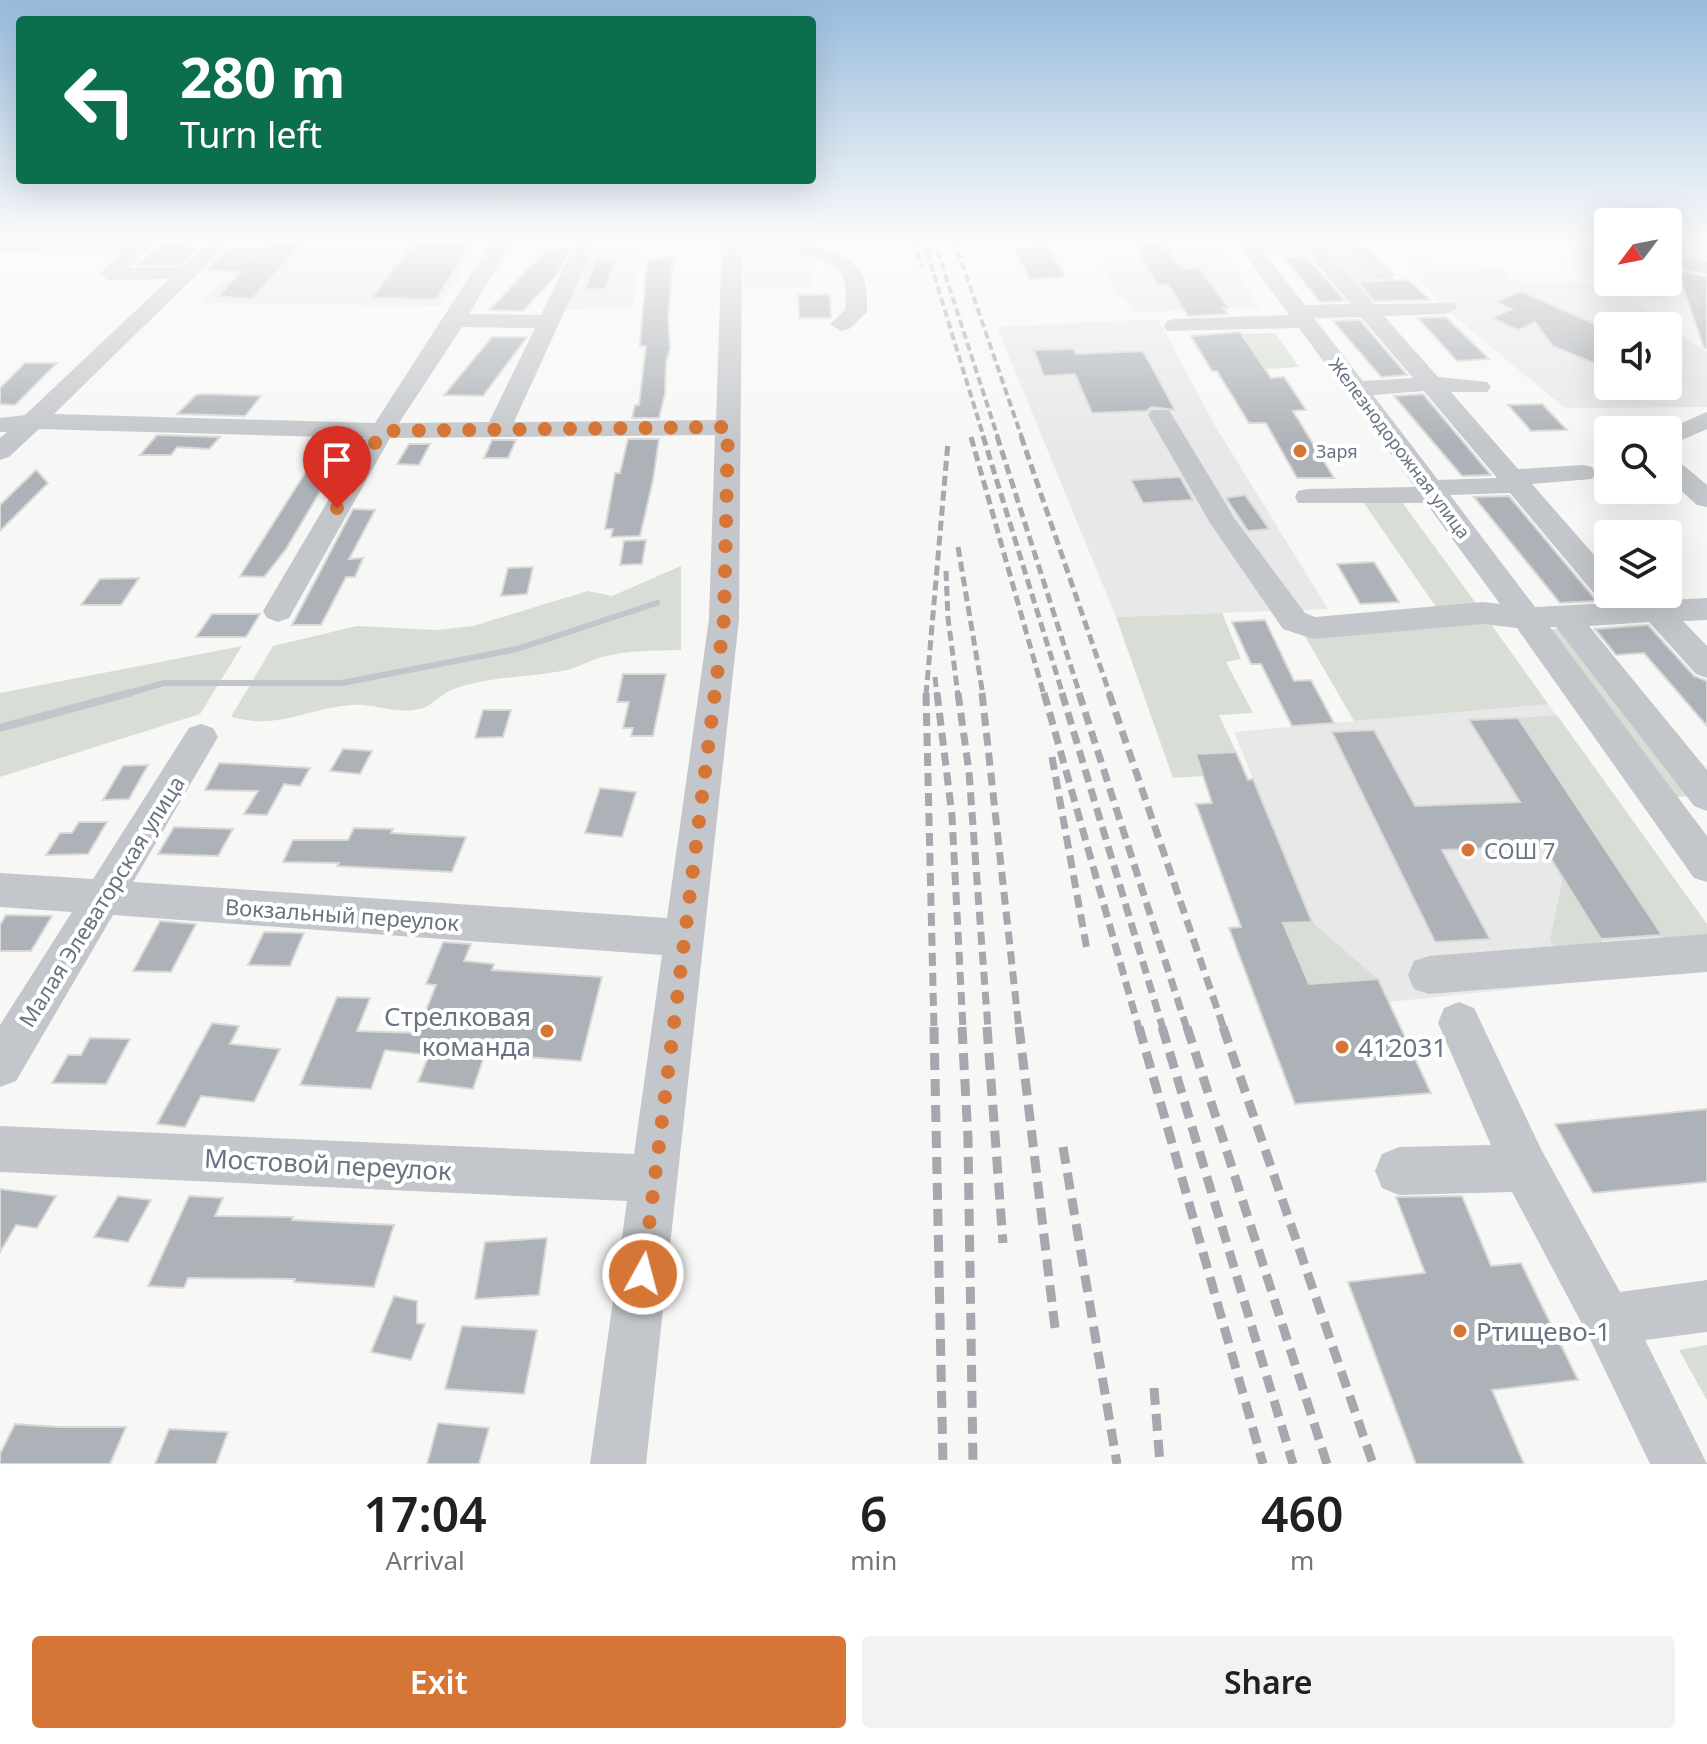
<!DOCTYPE html>
<meta charset="utf-8">
<style>
:root{--surface:#fff;--page:#f2f2f2;--text:#202124;--muted:#757577;--accent:#d57637}
body{margin:0;font-family:"Noto Sans",sans-serif;background:var(--page);color:var(--text);height:100vh;display:flex;flex-direction:column;font-size:30px;white-space:nowrap}
*{box-sizing:border-box;margin:0}
p{font-size:26px;color:var(--muted)}
.icon{flex:none;width:44px;height:44px;fill:none;stroke:currentColor;stroke-width:2;stroke-linecap:round;stroke-linejoin:round}
.map{position:relative;height:1464px;overflow:hidden}
.sheet{display:flex;flex-direction:column;background:var(--surface);flex:1}
.sheet>*{flex:none}
.hud{position:absolute;left:16px;top:16px;width:800px;height:168px;border-radius:8px;box-shadow:0 8px 32px #0002;background:#0b6e4f;color:#fff;overflow:hidden}
.needle{width:52px;rotate:238deg}
.tools{position:absolute;left:1594px;top:208px;display:grid;gap:16px}
.tools a{display:grid;place-items:center;width:88px;height:88px;border-radius:8px;background:var(--surface);box-shadow:0 8px 32px #0002;font-size:40px}
.pin{position:absolute;display:grid;place-items:center;width:68px;height:68px;color:#fff;margin:-82px -34px;border-radius:50% 50% 50% 0;rotate:-45deg;box-shadow:0 0 8px #0007}
.pin .icon{rotate:45deg}
.me{position:absolute;width:88px;margin:-44px;rotate:7deg;stroke-linejoin:round;filter:drop-shadow(0 0 6px #0008)}
.turn{display:flex;align-items:center;gap:28px;height:168px;padding:0 32px;font-size:36px}
.turn .icon{width:104px;height:104px;stroke-width:2.5}
.turn b{display:block;font-size:56px;line-height:68px}
.eta{display:flex;justify-content:space-evenly;align-items:center;height:136px;text-align:center}
.eta b{font-size:48px;font-weight:600;line-height:56px}
.action{display:flex;gap:16px;margin-top:auto;padding:16px 32px}
.action a{flex:1;height:92px;border-radius:8px;background:var(--accent);color:#fff;font-size:32px;font-weight:600;line-height:92px;text-align:center}
.action a+a{background:var(--page);color:var(--text)}
.map>svg:first-child{display:block}
.built{fill:#e8e8e8}
.green{fill:#d8ded6}
.lines{fill:none;stroke-linecap:round;stroke-linejoin:round}
.stream-far1{stroke:#c0c6cc;stroke-width:6}
.stream{stroke:#c0c6cc;stroke-width:8}
.building{fill:#adb2b8;stroke:#d9d9d7;stroke-width:2}
.minor{fill:#c3c6ca;fill-rule:evenodd}
.rail-far3{stroke:#a5a8ae;stroke-width:4;stroke-dasharray:8 4;stroke-linecap:butt}
.rail-far2{stroke:#a5a8ae;stroke-width:5;stroke-dasharray:10 5;stroke-linecap:butt}
.rail-far1{stroke:#a5a8ae;stroke-width:7;stroke-dasharray:13 7;stroke-linecap:butt}
.rail{stroke:#a5a8ae;stroke-width:9;stroke-dasharray:17 9;stroke-linecap:butt}
.route{stroke:#d57637;stroke-width:14;stroke-dasharray:0 25.2}
.poi-dot{fill:#d57637;stroke:#fff;stroke-width:3}
.labels{text-anchor:middle;dominant-baseline:central;stroke-width:8;stroke-linejoin:round;paint-order:stroke}
.far-street-label{font-size:18px;fill:#697383;stroke:#fff}
.far-poi-label{font-size:18px;fill:#697383;stroke:#fff;text-anchor:start}
.poi-label{font-size:22px;fill:#697383;stroke:#fff;text-anchor:start}
.street-label{font-size:22px;fill:#697383;stroke:#fff}
.near-poi-label{font-size:26px;fill:#697383;stroke:#fff;text-anchor:start}
.near-street-label{font-size:26px;fill:#697383;stroke:#fff}
</style>
<div class="map">
<svg width="1707" height="1464" viewBox="0 0 1707 1464">
<rect width="100%" height="100%" fill="#f7f7f5"/>
<g class="built">
<polygon points="262,240 482,240 439,306 200,303"/>
<polygon points="1162,240 1214,240 1260,307 1133,312 1125,298 1119,297 1099,263 1179,259"/>
<polygon points="586,250 642,250 632,308 560,310"/>
<polygon points="747,251 815,253 813,286 744,288"/>
<polygon points="1405,261 1501,268 1512,281 1603,283 1668,326 1608,326 1608,386 1668,386 1668,326 1707,352 1707,407 1565,408 1448,311"/>
<polygon points="1158,319 1214,424 1328,609 1116,617 997,327"/>
<polygon points="1488,620 1707,925 1707,969 1389,1002 1378,979 1312,922 1234,732 1354,721 1305,636"/>
</g>
<g class="green">
<polygon points="1352,251 1399,302 1366,303 1322,252"/>
<polygon points="1275,333 1299,367 1265,369 1241,334"/>
<polygon points="1402,502 1483,613 1443,617 1364,503"/>
<path d="M681,566V650C654,651 628,650 602,657C588,661 576,669 562,671C525,678 489,676 454,689C442,693 434,704 423,708C398,716 375,703 351,705C305,709 280,730 231,717L273,646L357,626L436,630L473,626L588,591L612,596Z"/>
<polygon points="1222,613 1241,659 1226,662 1253,713 1219,715 1236,752 1196,754 1204,776 1173,778 1116,617"/>
<polygon points="1488,620 1548,704 1354,721 1305,636"/>
<polygon points="1550,629 1561,629 1690,796 1677,797"/>
<polygon points="242,646 200,714 0,777 0,693"/>
<polygon points="1557,715 1707,924 1707,939 1667,943 1518,718"/>
<polygon points="1563,877 1605,946 1556,949 1550,940"/>
<polygon points="1312,922 1378,979 1309,984 1283,924"/>
<polygon points="1707,1345 1707,1400 1679,1350"/>
</g>
<g class="lines">
<polyline class="stream-far1" points="122,695 164,683 342,683 517,649 657,603"/>
<polyline class="stream" points="0,728 129,693"/>
</g>
<g class="building">
<polygon points="165,240 196,240 189,246 200,246 181,264 137,265"/>
<polygon points="271,240 305,240 252,299 218,296 241,272 206,270 230,246 265,247"/>
<polygon points="415,240 474,240 436,299 372,298"/>
<polygon points="1131,240 1162,240 1182,269 1200,268 1228,308 1223,308 1228,314 1188,316 1168,284 1158,285"/>
<polygon points="1048,245 1065,277 1030,279 1014,247"/>
<polygon points="549,247 570,248 557,275 523,311 489,310"/>
<polygon points="1306,256 1345,301 1320,302 1284,257"/>
<polygon points="673,258 668,318 670,348 666,362 665,394 659,418 632,418 635,405 639,405 646,346 640,346 647,259"/>
<polygon points="615,260 605,289 585,289 596,261"/>
<polygon points="1678,271 1707,277 1707,348 1704,348"/>
<polygon points="1394,280 1409,280 1430,300 1374,301 1358,282"/>
<polygon points="1521,291 1608,330 1608,369 1553,346 1535,322 1518,330 1492,318 1512,309 1496,302"/>
<polygon points="830,294 831,318 799,318 798,295"/>
<polygon points="1446,317 1450,321 1489,359 1457,361 1418,318"/>
<polygon points="1360,320 1407,375 1381,377 1333,321"/>
<polygon points="1240,332 1271,378 1284,377 1306,410 1293,411 1334,478 1297,478 1266,423 1249,423 1217,371 1212,371 1191,336"/>
<polygon points="492,337 527,337 483,396 444,395"/>
<polygon points="1073,349 1076,354 1143,351 1175,410 1151,407 1147,411 1092,413 1075,374 1044,376 1034,350"/>
<polygon points="25,363 57,363 15,405 0,404 0,388"/>
<polygon points="205,394 261,396 245,416 177,414 196,395"/>
<polygon points="1423,394 1491,475 1462,476 1394,396"/>
<polygon points="1542,404 1567,430 1531,431 1508,405"/>
<polygon points="157,435 220,437 209,449 177,447 171,455 140,455"/>
<polygon points="628,439 659,439 653,480 640,536 611,537 613,529 605,529 615,473 620,473"/>
<polygon points="326,440 350,441 286,549 264,577 240,576"/>
<polygon points="492,440 516,440 508,458 484,458"/>
<polygon points="409,444 430,444 419,465 397,464"/>
<polygon points="36,470 48,483 0,531 0,505"/>
<polygon points="1180,477 1193,500 1143,503 1131,480"/>
<polygon points="1245,495 1269,529 1248,531 1226,498"/>
<polygon points="1509,496 1595,599 1599,601 1560,603 1474,497"/>
<polygon points="353,509 375,510 349,559 363,558 355,577 346,577 321,625 292,625"/>
<polygon points="646,540 642,564 620,565 624,541"/>
<polygon points="1374,562 1399,602 1360,604 1337,564"/>
<polygon points="533,567 527,594 501,596 508,568"/>
<polygon points="139,578 121,605 81,605 100,579"/>
<polygon points="212,614 260,614 246,637 196,637"/>
<polygon points="1265,620 1294,681 1311,680 1334,723 1292,726 1261,664 1251,664 1232,622"/>
<polygon points="1648,625 1694,676 1707,681 1707,726 1644,653 1616,655 1595,629"/>
<polygon points="623,674 666,674 653,736 631,736 633,728 623,728 629,702 617,702"/>
<polygon points="483,710 511,710 503,737 475,738"/>
<polygon points="1518,718 1662,935 1601,939 1543,846 1442,850 1490,939 1435,942 1332,732 1374,730 1415,806 1520,802 1469,720"/>
<polygon points="343,749 372,751 360,774 330,771"/>
<polygon points="1236,752 1248,780 1253,779 1312,922 1283,923 1309,984 1378,979 1431,1093 1295,1104 1229,928 1241,927 1196,804 1212,803 1196,754"/>
<polygon points="219,763 243,764 310,768 300,786 284,784 267,815 244,814 258,791 205,790"/>
<polygon points="148,765 129,799 103,800 123,766"/>
<polygon points="600,788 636,792 622,837 585,833"/>
<polygon points="79,822 107,822 88,854 46,855 60,833 72,833"/>
<polygon points="174,827 233,829 218,856 158,854"/>
<polygon points="354,828 393,829 391,833 466,837 452,872 337,866 339,863 283,862 293,840 348,840"/>
<polygon points="6,915 52,916 31,951 0,951 0,925"/>
<polygon points="160,921 196,924 171,972 133,971"/>
<polygon points="264,932 304,933 290,966 248,965"/>
<polygon points="443,942 471,944 464,961 494,964 492,970 602,977 581,1061 485,1054 473,1089 418,1082 429,1055 385,1050 371,1089 300,1085 337,997 370,998 357,1031 417,1033 436,985 426,984"/>
<polygon points="212,1023 239,1026 230,1044 280,1049 254,1102 201,1096 185,1127 157,1124"/>
<polygon points="90,1038 130,1039 106,1084 52,1083 68,1055 81,1055"/>
<polygon points="1707,1109 1707,1182 1593,1193 1555,1124"/>
<polygon points="0,1189 56,1196 37,1228 16,1225 0,1252"/>
<polygon points="118,1196 151,1200 128,1242 94,1237"/>
<polygon points="189,1196 223,1198 215,1216 293,1217 292,1220 394,1225 374,1287 294,1282 295,1279 188,1278 184,1288 148,1286"/>
<polygon points="1462,1196 1491,1266 1521,1263 1578,1380 1492,1390 1524,1464 1416,1464 1348,1282 1425,1273 1396,1197"/>
<polygon points="547,1238 539,1295 475,1299 485,1242"/>
<polygon points="394,1296 417,1301 417,1323 425,1324 411,1360 371,1352"/>
<polygon points="462,1326 537,1330 524,1394 445,1389"/>
<polygon points="438,1423 489,1428 479,1464 427,1464"/>
<polygon points="15,1424 59,1427 126,1427 110,1464 0,1464 0,1454"/>
<polygon points="169,1429 228,1432 216,1464 155,1464"/>
</g>
<g class="lines">
<g class="minor">
<path d="M0,240L131,244L135,240H157L128,268L182,267L211,240H232L54,414L375,423L493,240H513L469,314L541,315L577,240H597L514,422L716,420L722,240C757,240 843,236 862,275C868,286 867,300 867,312L849,329L841,331L830,324L845,310C846,300 847,288 843,278C832,249 767,253 742,254L739,619L646,1464H590L627,1201L0,1172V1126L634,1154L662,955L113,915L16,1081L0,1087V1025L72,912L0,907V873L93,879L189,728L201,724L213,728L218,737L133,882L667,918L709,619L715,435L390,438L289,618L278,622L267,618L263,611L365,438L39,429L9,457L0,460V438L7,432H0V418L25,415L169,279L109,280L99,274L118,255L0,252ZM462,327L535,328L489,422L399,423Z"/>
<path d="M1235,240H1255L1258,244L1359,240L1391,271L1394,275L1391,279H1377L1347,250L1327,251L1373,304L1454,303L1457,308L1446,314L1384,316L1438,377L1487,382L1491,387L1487,392H1451L1518,469L1583,465L1592,467L1596,473L1592,479L1532,484L1608,571V594H1620L1608,600L1597,597L1510,493L1450,495L1535,607L1707,598V620L1683,621L1707,646V678L1696,674L1649,622L1589,626L1707,770V811L1694,806L1556,627H1550L1707,836V882L1694,878L1517,628L1483,624L1313,639L1283,629L1210,523L1148,415L1151,410H1169L1235,519L1305,613L1315,617L1483,602L1500,604L1426,503H1298L1295,497L1298,491L1308,489L1415,487L1299,328L1167,331L1164,326L1167,321L1175,319L1289,315ZM1307,253L1351,304L1305,305L1266,255ZM1361,317L1413,378L1363,381L1314,318ZM1424,391L1497,478L1438,480L1373,395Z"/>
<polygon points="1668,254 1707,262 1707,274 1668,266"/>
<polygon points="1707,412 1707,429 1668,446 1668,430 1665,430"/>
<polygon points="1668,458 1677,460 1707,485 1707,507 1697,505 1668,479"/>
<polygon points="1707,934 1707,972 1429,994 1414,989 1408,975 1414,961 1429,956"/>
<polygon points="1459,1002 1474,1008 1542,1151 1620,1292 1707,1280 1707,1332 1645,1340 1707,1464 1650,1464 1589,1337 1512,1192 1399,1195 1382,1188 1375,1171 1382,1154 1399,1147 1491,1145 1438,1023 1444,1008"/>
</g>
<g class="rail-far3">
<polyline points="914,240 922,268"/>
<polyline points="934,240 998,438"/>
<polyline points="954,240 1022,438"/>
<polyline points="927,252 984,438"/>
</g>
<g class="rail-far2">
<polyline points="983,436 1063,695"/>
<polyline points="997,436 1080,695"/>
<polyline points="1021,436 1110,695"/>
<polyline points="971,437 1044,695"/>
<polyline points="958,547 983,695"/>
<polyline points="946,571 948,618 958,695"/>
<polyline points="935,677 937,695"/>
<polyline points="926,695 948,442"/>
</g>
<g class="rail-far1">
<polyline points="926,693 934,1029"/>
<polyline points="937,693 952,816 963,1029"/>
<polyline points="958,693 969,772 988,1029"/>
<polyline points="982,693 1019,1029"/>
<polyline points="1044,693 1139,1029"/>
<polyline points="1062,693 1163,1029"/>
<polyline points="1079,693 1187,1029"/>
<polyline points="1109,693 1224,1029"/>
<polyline points="1052,757 1087,950"/>
</g>
<g class="rail">
<polyline points="934,1027 943,1464"/>
<polyline points="962,1027 968,1139 973,1464"/>
<polyline points="987,1027 1003,1243"/>
<polyline points="1019,1027 1055,1328"/>
<polyline points="1139,1027 1263,1464"/>
<polyline points="1162,1027 1293,1464"/>
<polyline points="1187,1027 1327,1464"/>
<polyline points="1223,1027 1373,1464"/>
<polyline points="1063,1147 1117,1464"/>
<polyline points="1154,1388 1160,1464"/>
</g>
</g>
<linearGradient id="sky" x2="0" y2="1"><stop stop-color="#98bbdd"/><stop offset="0.54" stop-color="#fbfbfa"/><stop offset="1" stop-color="#fbfbfa" stop-opacity="0"/></linearGradient>
<rect width="1707" height="445" fill="url(#sky)"/>
<g class="lines">
<polyline class="route" points="337,508 382,431 728,427 724,619 643,1274"/>
</g>
<g class="poi-dot">
<circle cx="1300" cy="451" r="8"/>
<circle cx="1468" cy="850" r="8"/>
<circle cx="547" cy="1031" r="8"/>
<circle cx="1342" cy="1047" r="8"/>
<circle cx="1460" cy="1331" r="8"/>
</g>
<g class="labels">
<g class="far-street-label">
<text transform="translate(1400 448) rotate(53)">Железнодорожная улица</text>
</g>
<g class="far-poi-label">
<text x="1316" y="451">Заря</text>
</g>
<g class="poi-label">
<text x="1484" y="850">СОШ 7</text>
</g>
<g class="street-label">
<text transform="translate(101 901) rotate(-58)">Малая Элеваторская улица</text>
<text transform="translate(342 914) rotate(4)">Вокзальный переулок</text>
</g>
<g class="near-poi-label">
<text x="531" y="1016" text-anchor="end">Стрелковая<tspan x="531" dy="30">команда</tspan></text>
<text x="1358" y="1047">412031</text>
<text x="1476" y="1331">Ртищево-1</text>
</g>
<g class="near-street-label">
<text transform="translate(328 1164) rotate(3)">Мостовой переулок</text>
</g>
</g>
</svg>
<div class="tools">
<a><svg class="needle" viewBox="-14 -14 28 28"><path d="M0-13l5 13h-10z" fill="#e53935"/><path d="M0 13l5-13h-10z" fill="#757577"/></svg></a>
<a><svg class="icon" aria-label="sound" viewBox="0 0 24 24"><path d="M4 9h4l5-4v14l-5-4H4zM17 9q2 3 0 6"/></svg></a>
<a><svg class="icon" aria-label="search" viewBox="0 0 24 24"><circle cx="10" cy="10" r="6"/><path d="M15 15l6 6"/></svg></a>
<a><svg class="icon" aria-label="layers" viewBox="0 0 24 24"><path d="M12 4l9 5-9 5-9-5zM3 14l9 5 9-5"/></svg></a>
</div>
<div class="pin" style="left:337px;top:508px;background:#d93025"><svg class="icon" aria-label="arrive" viewBox="0 0 24 24"><path d="M6 21V4h12l-3 4 3 4H6"/></svg></div>
<svg class="me" style="left:643px;top:1274px" viewBox="-20 -20 40 40"><circle r="17" fill="#d57637" stroke="#fff" stroke-width="3"/><path d="M0-11L8 9 0 5-8 9z" fill="#fff"/></svg>
<div class="hud">
<div class="turn"><svg class="icon" aria-label="left" viewBox="0 0 24 24"><path d="M17 20v-9H6M10 6l-5 5 5 5"/></svg><div><b>280 m</b>Turn left</div></div>
</div>
</div>
<section class="sheet">
<div class="eta">
<div><b>17:04</b><p>Arrival</p></div>
<div><b>6</b><p>min</p></div>
<div><b>460</b><p>m</p></div>
</div>
<div class="action"><a>Exit</a><a>Share</a></div>
</section>
